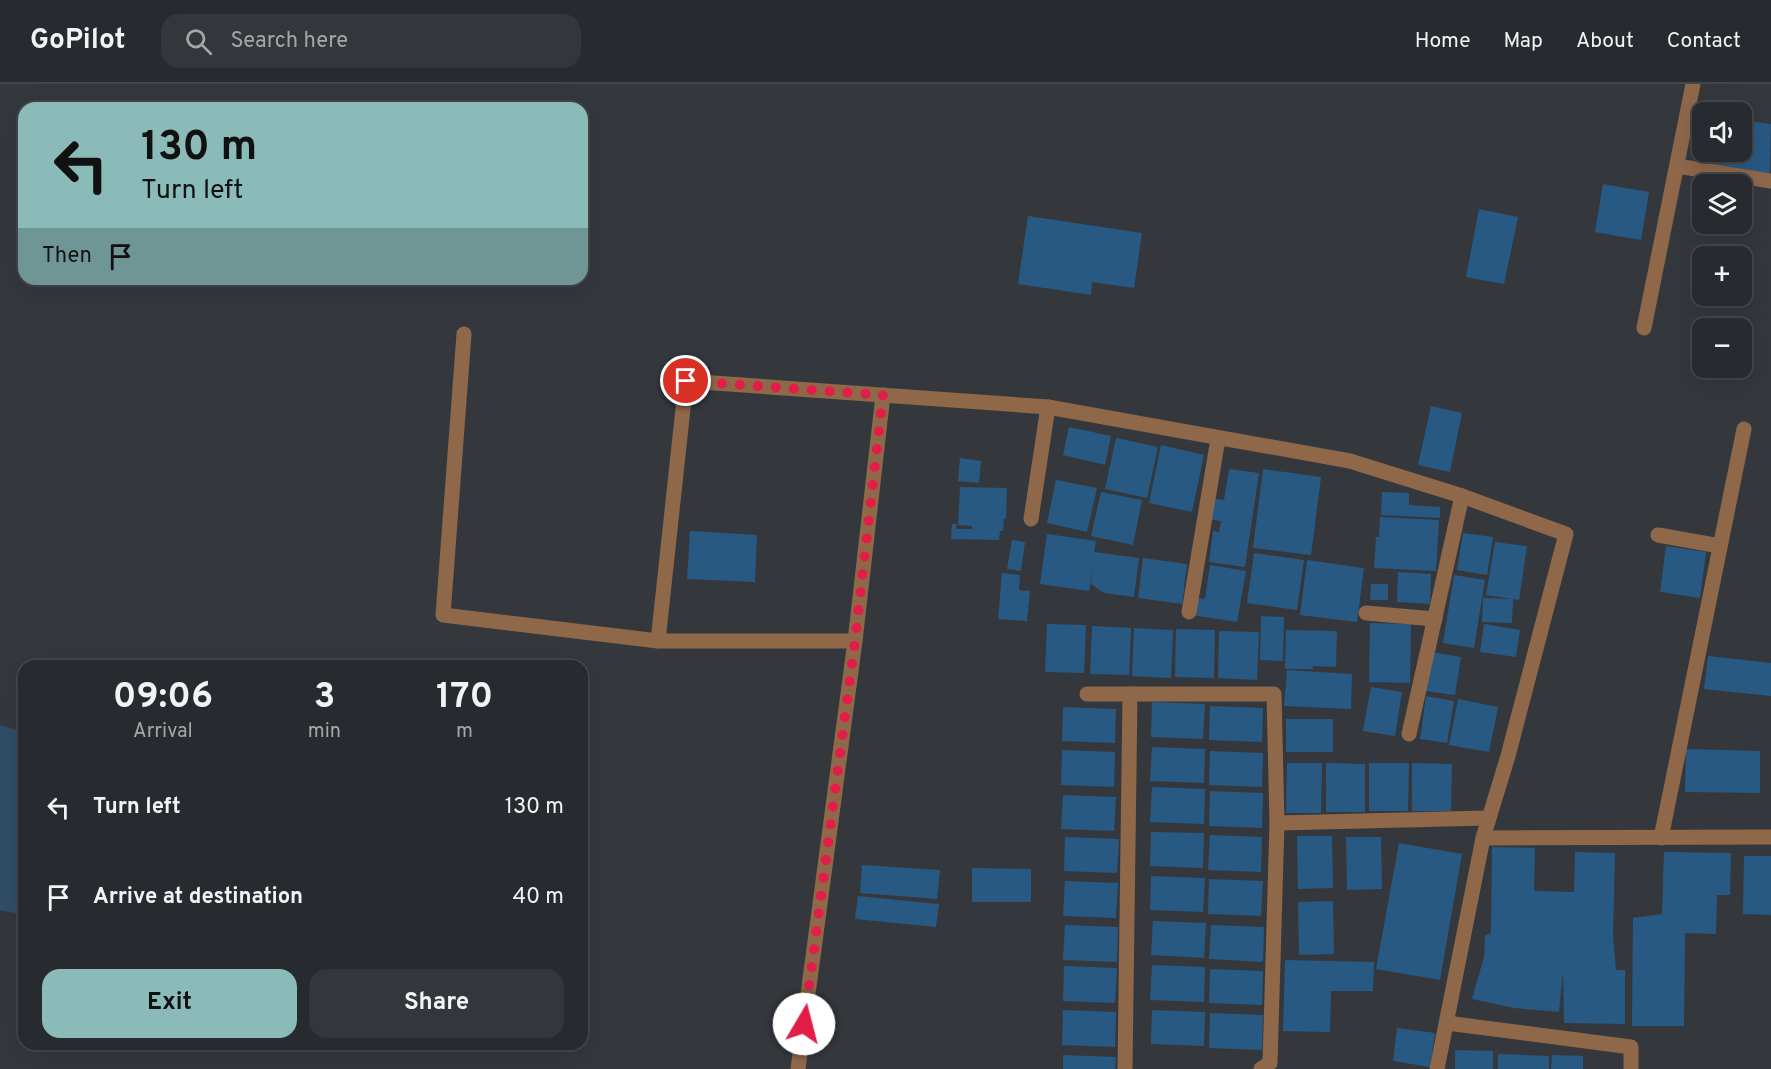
<!DOCTYPE html>
<meta charset="utf-8">
<style>
:root{--surface:#272a2e;--page:#33363a;--text:#f1f3f6;--muted:#a4a7aa;--line:#43464a;--accent:#8bbbb9}
body{margin:0;font-family:Overpass,sans-serif;background:var(--page);color:var(--text);height:100vh;display:flex;flex-direction:column;font-size:22px;white-space:nowrap}
*{box-sizing:border-box;margin:0}
p{font-size:20px;color:var(--muted)}
.icon{flex:none;width:33px;height:33px;fill:none;stroke:currentColor;stroke-width:2;stroke-linecap:round;stroke-linejoin:round}
.map{position:relative;flex:1;overflow:hidden}
.panel{position:absolute;left:18px;top:576px;width:570px;height:390px;display:flex;flex-direction:column;background:var(--surface);border-radius:18px;box-shadow:0 6px 24px #0002,0 0 0 2px var(--line)}
.panel>*{flex:none}
.hud{position:absolute;left:18px;top:18px;width:570px;height:183px;border-radius:18px;box-shadow:0 6px 24px #0002,0 0 0 2px var(--line);background:#8bbbb9;color:#111;overflow:hidden}
.controls{position:absolute;left:1692px;top:18px;display:grid;gap:12px}
.controls a{display:grid;place-items:center;width:60px;height:60px;border-radius:12px;background:var(--surface);box-shadow:0 6px 24px #0002,0 0 0 2px var(--line);font-size:30px}
.pin{position:absolute;display:grid;place-items:center;width:51px;height:51px;color:#fff;margin:-26px;border:3px solid #fff;border-radius:50%;box-shadow:0 2px 6px #0007}
.me{position:absolute;width:66px;margin:-33px;rotate:8deg;stroke-linejoin:round;filter:drop-shadow(0 0 4px #0008)}
.turn{display:flex;align-items:center;gap:21px;height:126px;padding:0 24px;font-size:27px}
.turn .icon{width:78px;height:78px;stroke-width:2.5}
.turn b{display:block;font-size:42px;line-height:51px}
.then{display:flex;align-items:center;height:57px;padding:0 24px;background:#0003;gap:12px;font-size:22px}
.eta{display:flex;justify-content:space-evenly;align-items:center;height:102px;text-align:center}
.eta b{font-size:36px;font-weight:700;line-height:42px}
.primary-button{display:flex;gap:12px;margin-top:auto;padding:12px 24px}
.primary-button a{flex:1;height:69px;border-radius:18px;background:var(--accent);color:#111;font-size:24px;font-weight:700;line-height:69px;text-align:center}
.primary-button a+a{background:var(--page);color:var(--text)}
ul{padding:0;list-style:none}
li{display:flex;align-items:center;gap:18px;height:90px;padding:0 24px}
li div{flex:1}
li b{display:block;font-size:22px}
li em{font-style:normal}
header{display:flex;align-items:center;gap:36px;box-sizing:border-box;height:84px;padding:0 30px;background:var(--surface);border-bottom:2px solid var(--line)}
header strong{font-size:28px}
nav{display:flex;gap:33px;margin-inline-start:auto;font-size:21px}
.search{width:420px;height:54px;background:var(--page);display:flex;align-items:center;gap:15px;box-sizing:border-box;padding:0 21px;border-radius:18px;color:var(--muted);font-size:22px}
.map>svg:first-child{display:block}
.green{fill:#314e68}
.building{fill:#285983}
.lines{fill:none;stroke-linecap:round;stroke-linejoin:round}
.minor{stroke:#8f684a;stroke-width:15}
.route{stroke:#e11d48;stroke-width:10;stroke-dasharray:0 18}
</style>
<header>
<strong>GoPilot</strong>
<div class="search"><svg class="icon" aria-label="search" viewBox="0 0 24 24"><circle cx="10" cy="10" r="6"/><path d="M15 15l6 6"/></svg>Search here</div>
<nav><a>Home</a><a>Map</a><a>About</a><a>Contact</a></nav>
</header>
<div class="map">
<svg width="1771" height="985" viewBox="0 0 1771 985">
<rect width="100%" height="100%" fill="#34383d"/>
<polygon class="green" points="0,641 24,648 24,831 0,826"/>
<g class="building">
<polygon points="1742,36 1771,40 1770,90 1697,79 1701,53 1702,68 1742,68"/>
<polygon points="1603,100 1649,108 1641,156 1595,148"/>
<polygon points="1479,125 1518,133 1504,200 1466,193"/>
<polygon points="1028,132 1142,149 1134,204 1092,198 1091,211 1018,200"/>
<polygon points="1431,322 1462,329 1450,388 1418,381"/>
<polygon points="1069,343 1111,352 1105,381 1063,371"/>
<polygon points="1116,354 1158,363 1147,414 1105,405"/>
<polygon points="1161,361 1204,371 1192,428 1149,419"/>
<polygon points="960,374 981,377 979,399 958,397"/>
<polygon points="1229,385 1259,389 1245,483 1209,478 1213,447 1219,448 1221,437 1207,435 1210,414 1224,416"/>
<polygon points="1263,385 1321,393 1311,471 1253,464"/>
<polygon points="1056,396 1097,404 1087,448 1047,439"/>
<polygon points="960,403 1007,404 1006,435 1004,435 1003,447 1000,447 999,456 951,455 952,440 957,440 956,445 972,445 972,442 958,441"/>
<polygon points="1101,408 1142,416 1133,461 1091,452"/>
<polygon points="1382,408 1409,409 1409,421 1440,423 1440,434 1381,431"/>
<polygon points="1380,433 1439,436 1436,487 1374,484 1376,453 1379,453"/>
<polygon points="690,447 757,451 755,498 687,495"/>
<polygon points="1463,449 1493,453 1487,491 1457,486"/>
<polygon points="1047,450 1096,457 1094,468 1139,474 1134,513 1104,509 1091,500 1093,483 1089,507 1040,500"/>
<polygon points="1012,456 1025,458 1021,487 1007,485"/>
<polygon points="1495,458 1527,462 1519,516 1486,511"/>
<polygon points="1666,462 1706,468 1700,514 1660,508"/>
<polygon points="1254,469 1304,476 1297,526 1247,519"/>
<polygon points="1143,474 1187,480 1182,520 1138,514"/>
<polygon points="1307,476 1364,484 1357,538 1300,531"/>
<polygon points="1210,481 1246,487 1237,538 1192,531 1195,513 1205,515"/>
<polygon points="1398,488 1431,490 1430,520 1397,518"/>
<polygon points="1002,489 1020,491 1019,506 1030,507 1027,537 998,535"/>
<polygon points="1454,491 1485,496 1474,564 1443,559"/>
<polygon points="1371,500 1388,500 1388,516 1370,516"/>
<polygon points="1483,514 1513,515 1512,539 1482,538"/>
<polygon points="1261,532 1284,533 1283,577 1260,576"/>
<polygon points="1370,539 1411,540 1410,599 1369,598"/>
<polygon points="1047,540 1086,541 1084,589 1045,588"/>
<polygon points="1484,540 1520,546 1516,573 1480,568"/>
<polygon points="1092,542 1131,544 1129,591 1090,590"/>
<polygon points="1134,544 1173,546 1171,594 1132,592"/>
<polygon points="1176,545 1215,546 1214,594 1175,593"/>
<polygon points="1286,546 1337,547 1336,583 1313,582 1313,585 1285,585"/>
<polygon points="1219,547 1259,548 1257,596 1218,594"/>
<polygon points="1431,568 1461,573 1455,611 1425,607"/>
<polygon points="1708,572 1771,579 1771,612 1704,605"/>
<polygon points="1287,586 1352,590 1351,625 1284,622"/>
<polygon points="1371,603 1402,608 1395,652 1363,647"/>
<polygon points="1426,612 1454,617 1447,659 1420,655"/>
<polygon points="1458,615 1498,623 1489,668 1449,661"/>
<polygon points="1152,618 1205,620 1203,655 1151,653"/>
<polygon points="1210,622 1263,624 1262,658 1209,656"/>
<polygon points="1063,623 1116,625 1115,659 1062,657"/>
<rect x="1286" y="635" width="47" height="33"/>
<polygon points="1152,663 1205,665 1204,699 1150,697"/>
<polygon points="1686,665 1760,667 1760,709 1685,708"/>
<polygon points="1062,666 1115,668 1114,703 1061,701"/>
<polygon points="1210,667 1263,669 1262,703 1209,701"/>
<polygon points="1287,679 1322,679 1321,729 1286,729"/>
<polygon points="1326,679 1365,680 1365,728 1326,728"/>
<polygon points="1369,679 1409,679 1408,727 1369,727"/>
<polygon points="1412,679 1452,680 1451,727 1412,727"/>
<polygon points="1152,703 1205,705 1204,740 1150,738"/>
<polygon points="1210,707 1263,709 1262,744 1209,742"/>
<polygon points="1063,711 1116,713 1114,747 1061,745"/>
<polygon points="1151,748 1204,749 1203,784 1150,782"/>
<polygon points="1210,751 1262,753 1261,788 1208,786"/>
<polygon points="1297,752 1332,752 1333,804 1298,805"/>
<polygon points="1065,753 1119,755 1117,789 1064,787"/>
<polygon points="1346,753 1381,753 1382,805 1347,806"/>
<polygon points="1399,759 1462,770 1440,896 1376,885"/>
<polygon points="1492,763 1535,764 1534,807 1574,808 1575,768 1615,769 1613,852 1616,886 1625,886 1625,940 1564,939 1563,887 1559,928 1514,924 1472,915 1484,873 1485,852 1491,849"/>
<polygon points="1664,768 1731,769 1730,811 1717,811 1716,850 1685,849 1684,942 1632,942 1633,834 1662,830"/>
<polygon points="1744,772 1771,772 1771,831 1743,830"/>
<polygon points="862,781 940,786 937,815 860,809"/>
<polygon points="972,784 1031,785 1031,818 972,818"/>
<polygon points="1151,792 1205,794 1203,828 1150,826"/>
<polygon points="1209,795 1263,797 1261,832 1208,830"/>
<polygon points="1065,797 1118,799 1116,834 1063,832"/>
<polygon points="858,812 939,820 936,843 855,835"/>
<polygon points="1333,817 1334,870 1299,871 1298,818"/>
<polygon points="1153,837 1206,839 1204,874 1151,871"/>
<polygon points="1065,841 1118,843 1117,878 1063,876"/>
<polygon points="1211,841 1264,843 1263,878 1209,875"/>
<polygon points="1285,876 1374,878 1373,907 1331,907 1330,948 1283,947"/>
<polygon points="1152,881 1205,883 1204,918 1150,916"/>
<polygon points="1064,882 1117,884 1115,919 1063,917"/>
<polygon points="1210,885 1263,887 1262,921 1209,919"/>
<polygon points="1063,926 1116,928 1115,963 1062,961"/>
<polygon points="1152,926 1205,928 1204,962 1151,960"/>
<polygon points="1210,929 1263,931 1262,966 1209,964"/>
<polygon points="1397,944 1435,949 1430,983 1393,977"/>
<polygon points="1455,966 1493,967 1493,985 1455,985"/>
<polygon points="1498,970 1549,972 1549,985 1498,985"/>
<polygon points="1063,971 1116,973 1115,985 1063,985"/>
<polygon points="1552,971 1583,972 1583,985 1551,985"/>
</g>
<g class="lines">
<g class="minor">
<polyline points="1677,82 1771,97"/>
<polyline points="1644,244 1693,0"/>
<polyline points="464,250 443,531 658,557 855,557"/>
<polyline points="1031,435 1048,323"/>
<polyline points="1658,451 1720,462"/>
<polyline points="1189,528 1218,355"/>
<polyline points="1366,529 1435,535"/>
<polyline points="658,557 686,297 1048,323 1350,377 1462,412 1566,450 1508,672 1483,754 1437,985"/>
<polyline points="1087,610 1274,610 1277,739 1270,979 1261,985"/>
<polyline points="1409,650 1462,412"/>
<polyline points="1277,739 1488,734"/>
<polyline points="1483,754 1771,753"/>
<polyline points="1661,754 1744,345"/>
<polyline points="1447,939 1631,963 1631,985"/>
<polyline points="798,985 855,557 883,311"/>
<polyline points="1125,985 1130,610"/>
</g>
</g>
<g class="lines">
<polyline class="route" points="686,297 883,311 855,557 804,940"/>
</g>
</svg>
<div class="controls">
<a><svg class="icon" aria-label="sound" viewBox="0 0 24 24"><path d="M4 9h4l5-4v14l-5-4H4zM17 9q2 3 0 6"/></svg></a>
<a><svg class="icon" aria-label="layers" viewBox="0 0 24 24"><path d="M12 4l9 5-9 5-9-5zM3 14l9 5 9-5"/></svg></a>
<a>+</a>
<a>−</a>
</div>
<div class="pin" style="left:686px;top:297px;background:#d93025"><svg class="icon" aria-label="arrive" viewBox="0 0 24 24"><path d="M6 21V4h12l-3 4 3 4H6"/></svg></div>
<svg class="me" style="left:804px;top:940px" viewBox="-20 -20 40 40"><circle r="19" fill="#fff"/><path d="M0-13L10 11 0 6-10 11z" fill="#e11d48"/></svg>
<div class="hud">
<div class="turn"><svg class="icon" aria-label="left" viewBox="0 0 24 24"><path d="M17 20v-9H6M10 6l-5 5 5 5"/></svg><div><b>130 m</b>Turn left</div></div>
<div class="then">Then<svg class="icon" aria-label="arrive" viewBox="0 0 24 24"><path d="M6 21V4h12l-3 4 3 4H6"/></svg></div>
</div>
<section class="panel">
<div class="eta">
<div><b>09:06</b><p>Arrival</p></div>
<div><b>3</b><p>min</p></div>
<div><b>170</b><p>m</p></div>
</div>
<ul>
<li><svg class="icon" aria-label="left" viewBox="0 0 24 24"><path d="M17 20v-9H6M10 6l-5 5 5 5"/></svg><div><b>Turn left</b></div><em>130 m</em></li>
<li><svg class="icon" aria-label="arrive" viewBox="0 0 24 24"><path d="M6 21V4h12l-3 4 3 4H6"/></svg><div><b>Arrive at destination</b></div><em>40 m</em></li>
</ul>
<div class="primary-button"><a>Exit</a><a>Share</a></div>
</section>
</div>
